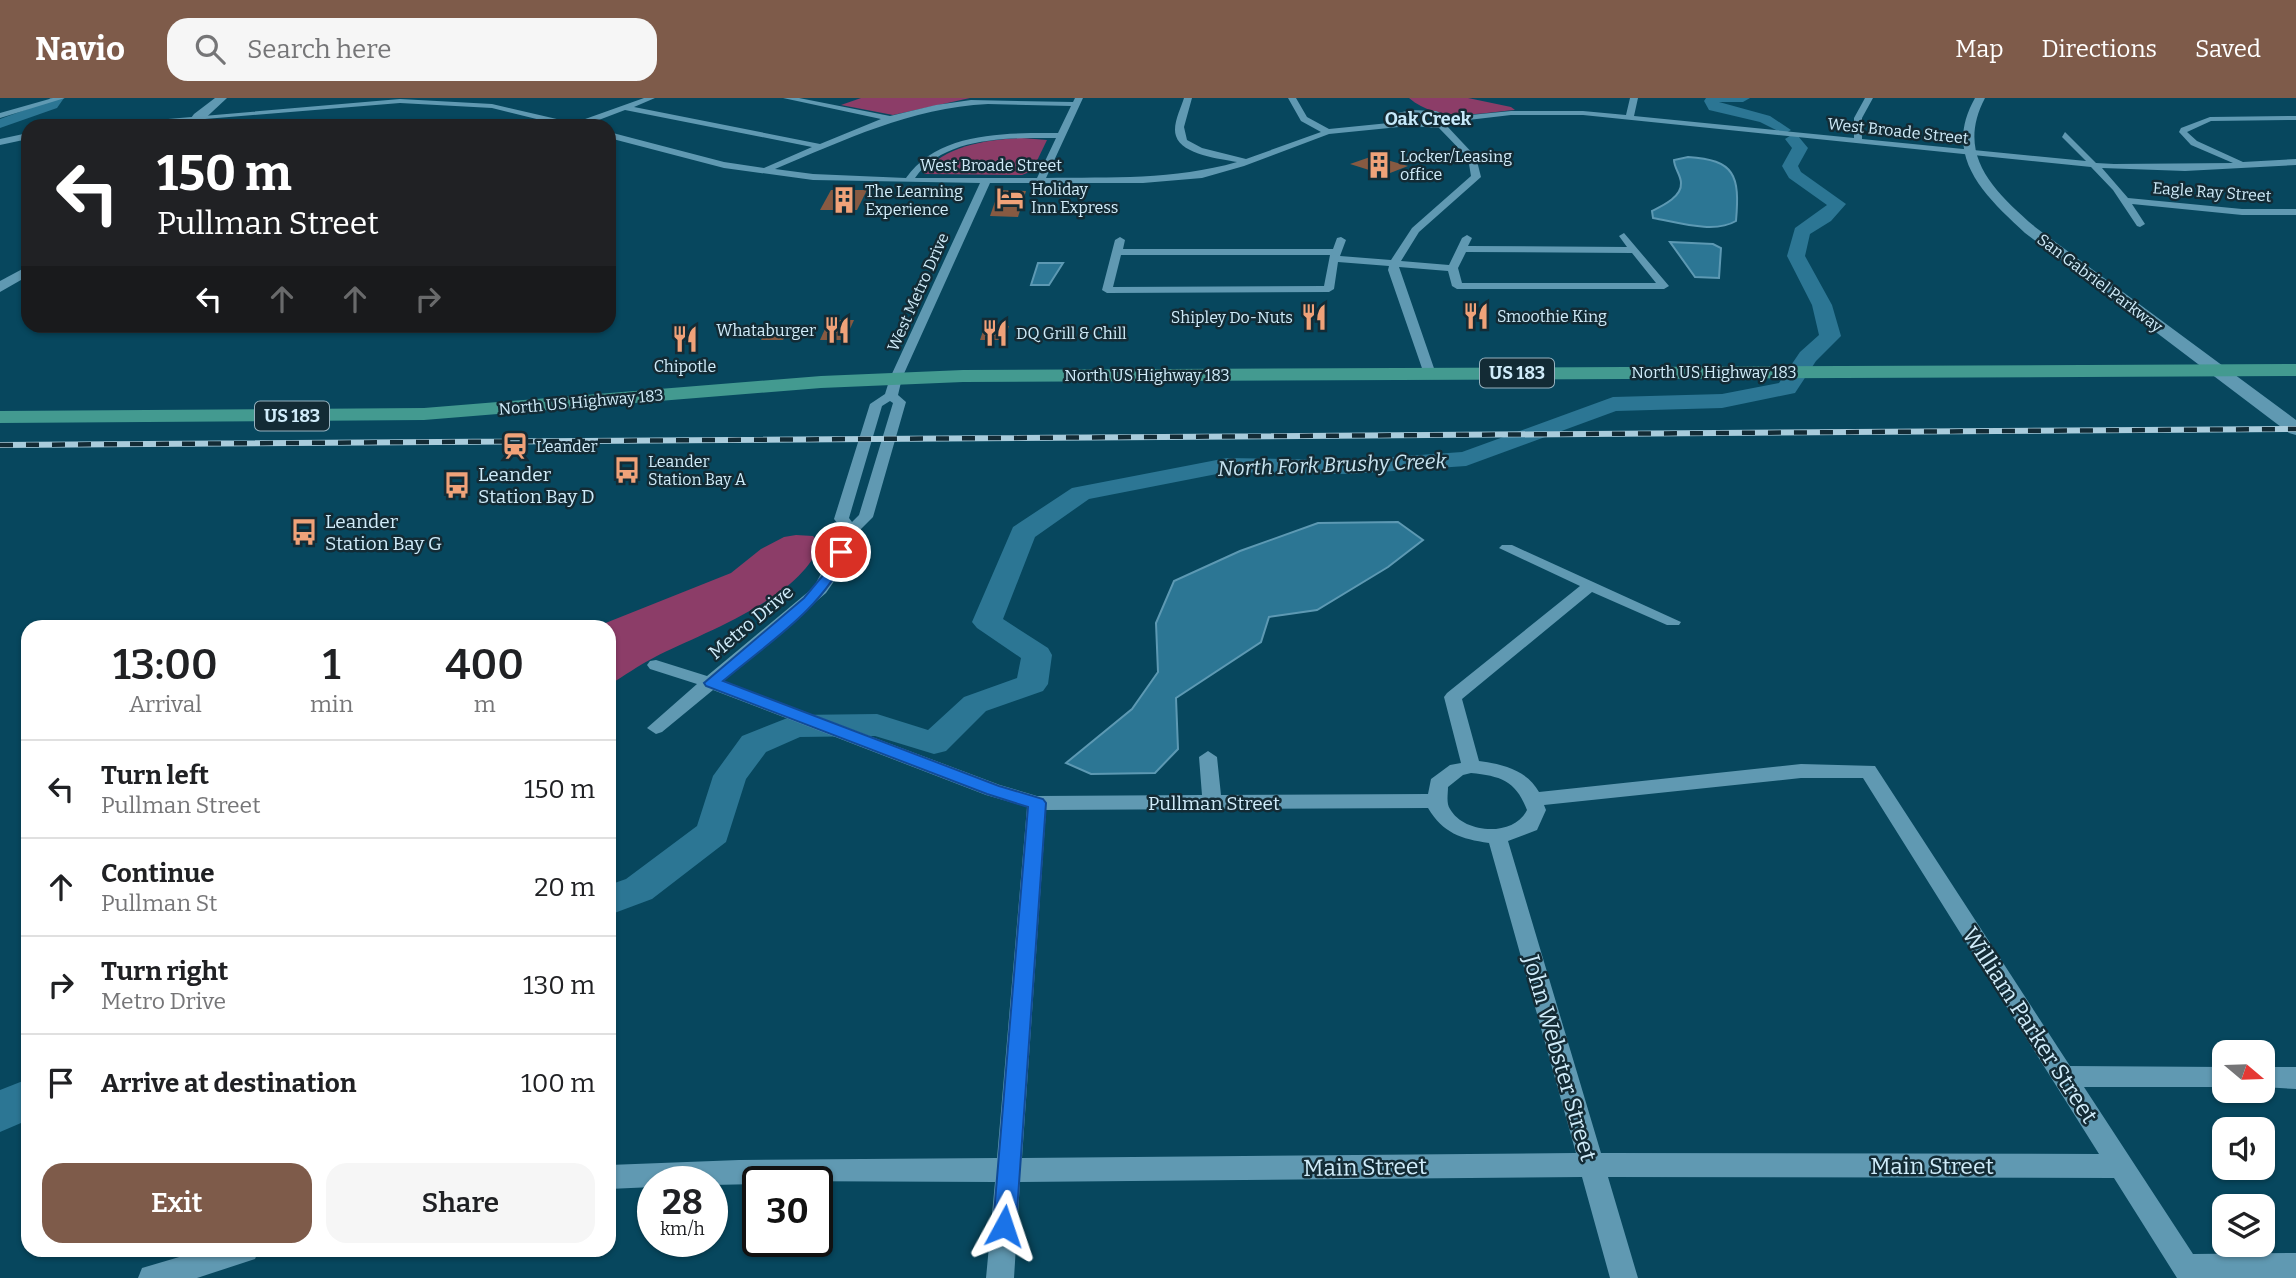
<!DOCTYPE html>
<style>
:root{--surface:#fff;--page:#f6f6f6;--text:#202124;--muted:#757577;--line:#e0e0e0;--accent:#7e5b4a}
body{margin:0;font-family:Bitter,serif;background:var(--page);color:var(--text);height:100vh;display:flex;flex-direction:column;font-size:26px;white-space:nowrap}
*{box-sizing:border-box;margin:0}
p{font-size:23px;color:var(--muted)}
.icon{flex:none;width:38px;height:38px;fill:none;stroke:currentColor;stroke-width:2;stroke-linecap:round;stroke-linejoin:round}
.map{position:relative;flex:1;overflow:hidden}
.drawer{position:absolute;left:21px;top:522px;width:595px;height:637px;display:flex;flex-direction:column;background:var(--surface);border-radius:21px;box-shadow:0 2px 5px #0004}
.drawer>*{flex:none}
.guide{position:absolute;left:21px;top:21px;width:595px;height:214px;border-radius:21px;box-shadow:0 2px 5px #0004;background:#202124;color:#fff;overflow:hidden}
.needle{width:46px;rotate:109deg}
.controls{position:absolute;left:2212px;top:942px;display:grid;gap:14px}
.controls a{display:grid;place-items:center;width:63px;height:63px;border-radius:14px;background:var(--surface);box-shadow:0 2px 5px #0004;font-size:35px}
.speed{position:absolute;left:637px;top:1068px;display:flex;gap:14px;font-size:35px;font-weight:700;text-align:center}
.speed>*{display:grid;place-content:center;width:91px;height:91px;border-radius:50%;background:var(--surface);box-shadow:0 2px 5px #0004;line-height:1}
.speed small{font-size:18px;font-weight:400}
.speed .limit{border:4px solid #111;border-radius:10px;background:#fff;color:#111}
.pin{position:absolute;display:grid;place-items:center;width:60px;height:60px;color:#fff;margin:-30px;border:4px solid #fff;border-radius:50%;box-shadow:0 2px 7px #0007}
.me{position:absolute;width:77px;margin:-38px;rotate:5deg;stroke-linejoin:round;filter:drop-shadow(0 0 5px #0008)}
.turn{display:flex;align-items:center;gap:24px;height:147px;padding:0 21px;font-size:32px}
.turn .icon{width:91px;height:91px;stroke-width:2.5}
.turn b{display:block;font-size:49px;line-height:60px}
.lanes{display:flex;align-items:center;height:66px;padding:0 21px;background:#0003;justify-content:center;gap:35px;direction:ltr}
.lanes .off{opacity:.35}
.eta{display:flex;justify-content:space-evenly;align-items:center;height:119px;text-align:center}
.eta b{font-size:42px;font-weight:600;line-height:49px}
.action{display:flex;gap:14px;margin-top:auto;padding:14px 21px}
.action a{flex:1;height:80px;border-radius:21px;background:var(--accent);color:#fff;font-size:28px;font-weight:600;line-height:80px;text-align:center}
.action a+a{background:var(--page);color:var(--text)}
ul{padding:0;list-style:none}
li{display:flex;align-items:center;gap:21px;height:98px;padding:0 21px;border-top:2px solid var(--line)}
li div{flex:1}
li b{display:block;font-size:26px}
li em{font-style:normal}
header{display:flex;align-items:center;gap:42px;box-sizing:border-box;height:98px;padding:0 35px;background:var(--accent);color:#fff}
header strong{font-size:33px}
nav{display:flex;gap:38px;margin-inline-start:auto;font-size:24px}
.search{width:490px;height:63px;background:var(--page);display:flex;align-items:center;gap:18px;box-sizing:border-box;padding:0 24px;border-radius:21px;color:var(--muted);font-size:26px}
.map>svg:first-child{display:block}
.green{fill:#8c3d68}
.water{fill:#2c7694;stroke:#5d99b3;stroke-width:2}
.lines{fill:none;stroke-linecap:round;stroke-linejoin:round}
.river{fill:#2c7694;fill-rule:evenodd}
.building{fill:#875a42}
.street{fill:#6099b2;fill-rule:evenodd}
.secondary{fill:#6099b2;fill-rule:evenodd}
.primary{fill:#439a90;fill-rule:evenodd}
.rail-casing{stroke:#a9ccdc;stroke-width:6}
.rail{stroke:#132b35;stroke-width:4.5;stroke-dasharray:13;stroke-linecap:butt}
.route{fill:#1a73e8;stroke:#114b97;stroke-width:2}
.labels{text-anchor:middle;dominant-baseline:central;stroke-width:5;stroke-linejoin:round;paint-order:stroke}
.far-street-label{font-size:16px;fill:#d0ecfa;stroke:#132b35}
.far-poi-label{font-size:16px;fill:#d0ecfa;stroke:#132b35;text-anchor:start}
.far-neighbourhood-label{font-size:18px;font-weight:bold;fill:#c7e9fa;stroke:#132b35}
.shield{fill:#132b35;stroke:#97b2bf;stroke-width:2}
.shield-label{font-size:18px;font-weight:bold;fill:#d0ecfa}
.poi-label{font-size:19px;fill:#d0ecfa;stroke:#132b35;text-anchor:start}
.street-label{font-size:19px;fill:#d0ecfa;stroke:#132b35}
.water-label{font-size:21px;font-style:italic;fill:#c8e4f1;stroke:#132b35}
.near-street-label{font-size:23px;fill:#d0ecfa;stroke:#132b35}
</style>
<header>
<strong>Navio</strong>
<div class="search"><svg class="icon" aria-label="search" viewBox="0 0 24 24"><circle cx="10" cy="10" r="6"/><path d="M15 15l6 6"/></svg>Search here</div>
<nav><a>Map</a><a>Directions</a><a>Saved</a></nav>
</header>
<div class="map">
<svg width="2296" height="1180" viewBox="0 0 2296 1180">
<rect width="100%" height="100%" fill="#07475e"/>
<g class="green">
<polygon points="861,0 970,0 893,17 841,7"/>
<path d="M1409,0H1468L1511,9L1515,12C1480,15 1438,25 1409,0Z"/>
<path d="M1022,40L1047,42L1032,73L1022,77L924,76C942,47 991,41 1022,40Z"/>
<path d="M796,437L813,438L820,445C803,500 702,535 655,559C639,567 624,578 609,587V528H598L731,475L761,451L784,439Z"/>
</g>
<g class="water">
<path d="M1688,59C1735,62 1740,77 1736,123C1714,136 1677,124 1653,120L1652,113C1662,108 1682,99 1681,85C1681,77 1674,70 1674,62Z"/>
<polygon points="1670,144 1713,146 1721,150 1719,180 1695,179"/>
<polygon points="1038,165 1063,165 1049,187 1031,187"/>
<polygon points="1398,424 1423,442 1388,469 1317,512 1269,519 1261,544 1176,600 1178,651 1155,675 1091,676 1066,665 1132,611 1158,574 1156,525 1174,483 1240,453 1318,425"/>
</g>
<g class="lines">
<g class="river">
<polygon points="50,0 64,0 57,10 0,30 0,21 47,4"/>
<polygon points="1706,0 1750,0 1743,4 1719,4 1770,18 1791,32 1784,36 1760,24 1709,12 1704,3"/>
<polygon points="1793,36 1798,38 1808,50 1798,68 1801,74 1846,106 1831,123 1810,136 1805,158 1832,207 1841,238 1816,263 1795,295 1722,310 1616,313 1466,368 1350,376 1227,374 1089,401 1035,439 1003,521 1048,550 1052,557 1048,586 1043,593 986,613 946,653 934,656 875,638 800,639 766,654 746,681 726,744 652,801 609,817 609,787 626,781 697,728 713,678 742,638 795,617 877,616 928,632 964,599 1017,580 1021,560 977,530 972,524 1013,429 1072,390 1227,360 1350,362 1462,354 1613,299 1722,296 1779,285 1800,254 1819,237 1812,207 1787,158 1795,130 1827,107 1789,80 1782,68 1792,50 1785,41"/>
<polygon points="28,981 28,1022 0,1034 0,992"/>
</g>
</g>
<g class="building">
<polygon points="1373,58 1408,68 1385,77 1350,66"/>
<polygon points="831,92 867,92 857,112 820,112"/>
<polygon points="999,92 1026,93 1018,119 990,118"/>
<polygon points="829,222 854,222 845,242 820,242"/>
<polygon points="985,227 1009,228 1004,242 980,242"/>
<polygon points="769,228 790,228 783,242 761,242"/>
</g>
<g class="lines">
<g class="street">
<polygon points="53,0 65,0 0,20 0,15"/>
<path d="M644,0H655L634,9L820,46L881,21L783,0H799L890,18L936,7L971,2L1073,4L1075,0H1083L1046,80C1111,79 1174,82 1237,64C1221,61 1182,57 1176,38C1172,27 1181,10 1184,0H1192L1184,29L1187,42L1202,50L1246,61L1321,34L1301,23L1288,0H1296L1307,19L1329,31L1399,24L1398,15L1411,12L1436,13L1450,19L1511,13H1583L1626,17L1630,0H1638L1634,18L1854,40V20L1865,0H1873L1862,20V41L2086,63L2062,39L2065,34L2096,65L2114,66L2233,65L2191,47L2179,34L2181,30L2210,19L2296,18V22L2211,23L2187,34L2197,43L2243,64L2296,61V67L2185,73L2102,70L2128,100L2242,111H2296V117H2242L2132,106L2145,126L2140,129L2137,128L2113,92L2091,69L1583,17H1511L1451,24L1446,27L1476,59L1481,79L1419,134L1401,163L1449,167L1462,140L1467,137L1472,140L1468,148L1627,149L1619,138L1624,135L1669,188L1664,191H1457L1452,188L1448,173L1399,169L1436,276L1430,280L1424,276L1388,172L1389,168L1338,164L1334,191L1329,194L1107,195L1102,192L1115,142L1120,139L1125,142L1123,151H1333L1337,140L1341,139L1346,142L1340,158L1391,162L1412,130L1471,78L1468,60L1439,30L1409,28L1329,36L1244,68L1202,80L1143,85H990L902,280L898,297L906,304L873,419L858,434L839,476L826,495L723,583L1000,687L1037,698L1202,697L1199,659L1208,653L1217,659L1221,697L1428,696L1431,681L1450,667L1461,665L1444,599L1447,595L1580,488L1499,450L1502,447H1512L1681,524L1679,527H1667L1592,494L1462,601L1479,663C1502,666 1527,672 1539,694L1801,666L1875,668L2070,968L2224,969V989H2084L2193,1156L2296,1155V1180H2177L2114,1080L1608,1079L1638,1180H1610L1582,1079L1020,1084L1014,1180H986L995,1084L758,1083V1086L712,1087V1083H653V1089L609,1091V1067L739,1062L997,1060L1027,709L986,697L713,592L662,634L656,636L647,630L697,586L650,571L647,567L650,563L656,562L707,578L814,489L843,432L834,421L870,306L885,296L890,280L980,85L813,82L724,70L609,40V34L724,64L764,70L812,49L625,12L583,28H565L492,10L400,5L121,28H86L400,1L492,6L574,25ZM988,6L1071,8L1058,35C1006,35 939,33 906,80L813,76L775,71C845,42 910,10 988,6ZM1411,16L1434,17L1443,22L1426,26L1406,21L1405,18ZM1056,40L1037,80H915C945,38 1009,40 1056,40ZM1466,154L1632,155L1656,185H1462L1458,170ZM1121,157H1330L1324,188L1113,189ZM890,303L893,305L859,417L852,424L849,420L882,308ZM1471,675C1501,678 1516,683 1527,712C1514,739 1464,736 1450,711C1446,705 1448,696 1448,689L1463,677ZM1801,680H1863L2099,1056L1601,1055L1508,743L1537,732L1546,712L1544,707ZM1428,710C1443,735 1461,741 1489,745L1576,1055L1022,1060L1046,712Z"/>
<polygon points="28,35 28,41 0,47 0,41"/>
<polygon points="2263,969 2296,969 2296,991 2263,989"/>
<polygon points="203,1152 259,1152 255,1161 197,1180 138,1180 142,1170"/>
</g>
<g class="secondary">
<polygon points="215,0 227,0 197,28 185,28 194,16"/>
<path d="M1975,0H1985C1955,57 1994,93 2035,129L2296,322V337L2289,335L2025,135C1984,97 1942,58 1975,0Z"/>
<polygon points="28,168 28,178 0,194 0,183"/>
</g>
<polygon class="primary" points="2296,266 2296,278 963,284 821,290 424,322 0,325 0,313 424,310 821,278 963,272"/>
<defs>
<polyline id="rail" points="0,347 2296,331"/>
</defs>
<use href="#rail" class="rail-casing"/>
<use href="#rail" class="rail"/>
</g>
<path class="route" d="M841,450L848,454C824,510 768,545 723,583L999,688L1043,701L1046,705L1016,1128L1013,1136L1004,1139L996,1136L993,1128L1028,709L987,696L706,588L704,585L804,500L825,475L836,451Z"/>
<defs>
<symbol id="building-bare" viewBox="-9 -9 18 18"><path d="M-4-6H4V6H1V3H-1V6H-4ZM-2.5-4.3h1.7v1.8h-1.7ZM.8-4.3h1.7v1.8H.8ZM-2.5-1h1.7V.8h-1.7ZM.8-1h1.7V.8H.8Z" fill="#f0a279" stroke="#132b35" stroke-width="2.5" paint-order="stroke"/></symbol>
<symbol id="hotel-bare" viewBox="-9 -9 18 18"><path d="M-6-4.5h1.5V1H6V5H4.5V3h-9V5H-6ZM-4 0a1.8 1.8 0 1 1 3.6 0ZM.5 0V-2.5h3Q6-2.5 6 0Z" fill="#f0a279" stroke="#132b35" stroke-width="2.5" paint-order="stroke"/></symbol>
<symbol id="restaurant-bare" viewBox="-9 -9 18 18"><path d="M-5-6h1v4h1v-4h1v4h1v-4h1v5L-1.5 .5V6h-2V.5L-5-1ZM5-6V6H3V1.5H1.5Q1.5-4 5-6Z" fill="#f0a279" stroke="#132b35" stroke-width="2.5" paint-order="stroke"/></symbol>
<symbol id="station-bare" viewBox="-9 -9 18 18"><path d="M-3-6H3Q5-6 5-4V2Q5 4 3 4L4.5 6H3L1.5 4h-3L-3 6H-4.5L-3 4Q-5 4-5 2V-4Q-5-6-3-6ZM-3.5-4v3h7v-3ZM-3.5 1v1.5H-2V1ZM2 1v1.5H3.5V1Z" fill="#f0a279" stroke="#132b35" stroke-width="2.5" paint-order="stroke"/></symbol>
<symbol id="bus-bare" viewBox="-9 -9 18 18"><path d="M-5-6H5V4H4V6H2V4H-2V6H-4V4H-5ZM-3.5-4V0h7V-4ZM-3.5 1.2v1.5H-2V1.2ZM2 1.2v1.5H3.5V1.2Z" fill="#f0a279" stroke="#132b35" stroke-width="2.5" paint-order="stroke"/></symbol>
</defs>
<g fill-rule="evenodd">
<use href="#building-bare" x="1360" y="48" width="38" height="38"/>
<use href="#hotel-bare" x="991" y="81" width="38" height="38"/>
<use href="#building-bare" x="825" y="83" width="38" height="38"/>
<use href="#restaurant-bare" x="1457" y="199" width="38" height="38"/>
<use href="#restaurant-bare" x="1295" y="200" width="38" height="38"/>
<use href="#restaurant-bare" x="818" y="213" width="38" height="38"/>
<use href="#restaurant-bare" x="976" y="216" width="38" height="38"/>
<use href="#restaurant-bare" x="666" y="222" width="38" height="38"/>
<use href="#station-bare" x="496" y="329" width="38" height="38"/>
<use href="#bus-bare" x="608" y="353" width="38" height="38"/>
<use href="#bus-bare" x="438" y="368" width="38" height="38"/>
<use href="#bus-bare" x="285" y="415" width="38" height="38"/>
</g>
<g class="labels">
<g class="far-street-label">
<text transform="translate(1898 33) rotate(6)">West Broade Street</text>
<text x="991" y="67">West Broade Street</text>
<text transform="translate(2212 94) rotate(4)">Eagle Ray Street</text>
<text transform="translate(2100 185) rotate(37)">San Gabriel Parkway</text>
<text transform="translate(918 194) rotate(-66)">West Metro Drive</text>
<text x="1714" y="274">North US Highway 183</text>
<text x="1147" y="277">North US Highway 183</text>
<text transform="translate(581 304) rotate(-5)">North US Highway 183</text>
</g>
<g class="far-poi-label">
<text x="1400" y="58">Locker/Leasing<tspan x="1400" dy="18">office</tspan></text>
<text x="1031" y="91">Holiday<tspan x="1031" dy="18">Inn Express</tspan></text>
<text x="865" y="93">The Learning<tspan x="865" dy="18">Experience</tspan></text>
<text x="1497" y="218">Smoothie King</text>
<text x="1293" y="219" text-anchor="end">Shipley Do-Nuts</text>
<text x="816" y="232" text-anchor="end">Whataburger</text>
<text x="1016" y="235">DQ Grill &amp; Chill</text>
<text x="685" y="268" text-anchor="middle">Chipotle</text>
<text x="536" y="348">Leander</text>
<text x="648" y="363">Leander<tspan x="648" dy="18">Station Bay A</tspan></text>
</g>
<g class="far-neighbourhood-label">
<text x="1428" y="21">Oak Creek</text>
</g>
<g class="shield">
<rect x="1480" y="260.5" width="74" height="29" rx="5"/>
<rect x="255" y="303.5" width="74" height="29" rx="5"/>
</g>
<g class="shield-label">
<text x="1517" y="275">US 183</text>
<text x="292" y="318">US 183</text>
</g>
<g class="poi-label">
<text x="478" y="376">Leander<tspan x="478" dy="22">Station Bay D</tspan></text>
<text x="325" y="423">Leander<tspan x="325" dy="22">Station Bay G</tspan></text>
</g>
<g class="street-label">
<text transform="translate(751 524) rotate(-40)">Metro Drive</text>
<text x="1214" y="705">Pullman Street</text>
</g>
<g class="water-label">
<text transform="translate(1332 367) rotate(-2)">North Fork Brushy Creek</text>
</g>
<g class="near-street-label">
<text transform="translate(2030 927) rotate(57)">William Parker Street</text>
<text transform="translate(1560 960) rotate(74)">John Webster Street</text>
<text x="1932" y="1068">Main Street</text>
<text transform="translate(1365 1069) rotate(-1)">Main Street</text>
</g>
</g>
</svg>
<div class="controls">
<a><svg class="needle" viewBox="-14 -14 28 28"><path d="M0-13l5 13h-10z" fill="#e53935"/><path d="M0 13l5-13h-10z" fill="#757577"/></svg></a>
<a><svg class="icon" aria-label="sound" viewBox="0 0 24 24"><path d="M4 9h4l5-4v14l-5-4H4zM17 9q2 3 0 6"/></svg></a>
<a><svg class="icon" aria-label="layers" viewBox="0 0 24 24"><path d="M12 4l9 5-9 5-9-5zM3 14l9 5 9-5"/></svg></a>
</div>
<div class="speed"><div>28<small>km/h</small></div><div class="limit">30</div></div>
<div class="pin" style="left:841px;top:454px;background:#d93025"><svg class="icon" aria-label="arrive" viewBox="0 0 24 24"><path d="M6 21V4h12l-3 4 3 4H6"/></svg></div>
<svg class="me" style="left:1004px;top:1128px" viewBox="-20 -20 40 40"><path d="M0-17L14 15 0 8-14 15z" fill="#1a73e8" stroke="#fff" stroke-width="4"/></svg>
<div class="guide">
<div class="turn"><svg class="icon" aria-label="left" viewBox="0 0 24 24"><path d="M17 20v-9H6M10 6l-5 5 5 5"/></svg><div><b>150 m</b>Pullman Street</div></div>
<div class="lanes"><svg class="icon" aria-label="left" viewBox="0 0 24 24"><path d="M17 20v-9H6M10 6l-5 5 5 5"/></svg><svg class="icon off" aria-label="ahead" viewBox="0 0 24 24"><path d="M12 20V5M6 11l6-6 6 6"/></svg><svg class="icon off" aria-label="ahead" viewBox="0 0 24 24"><path d="M12 20V5M6 11l6-6 6 6"/></svg><svg class="icon off" aria-label="right" viewBox="0 0 24 24"><path d="M7 20v-9h11M14 6l5 5-5 5"/></svg></div>
</div>
<section class="drawer">
<div class="eta">
<div><b>13:00</b><p>Arrival</p></div>
<div><b>1</b><p>min</p></div>
<div><b>400</b><p>m</p></div>
</div>
<ul>
<li><svg class="icon" aria-label="left" viewBox="0 0 24 24"><path d="M17 20v-9H6M10 6l-5 5 5 5"/></svg><div><b>Turn left</b><p>Pullman Street</p></div><em>150 m</em></li>
<li><svg class="icon" aria-label="ahead" viewBox="0 0 24 24"><path d="M12 20V5M6 11l6-6 6 6"/></svg><div><b>Continue</b><p>Pullman St</p></div><em>20 m</em></li>
<li><svg class="icon" aria-label="right" viewBox="0 0 24 24"><path d="M7 20v-9h11M14 6l5 5-5 5"/></svg><div><b>Turn right</b><p>Metro Drive</p></div><em>130 m</em></li>
<li><svg class="icon" aria-label="arrive" viewBox="0 0 24 24"><path d="M6 21V4h12l-3 4 3 4H6"/></svg><div><b>Arrive at destination</b></div><em>100 m</em></li>
</ul>
<div class="action"><a>Exit</a><a>Share</a></div>
</section>
</div>
